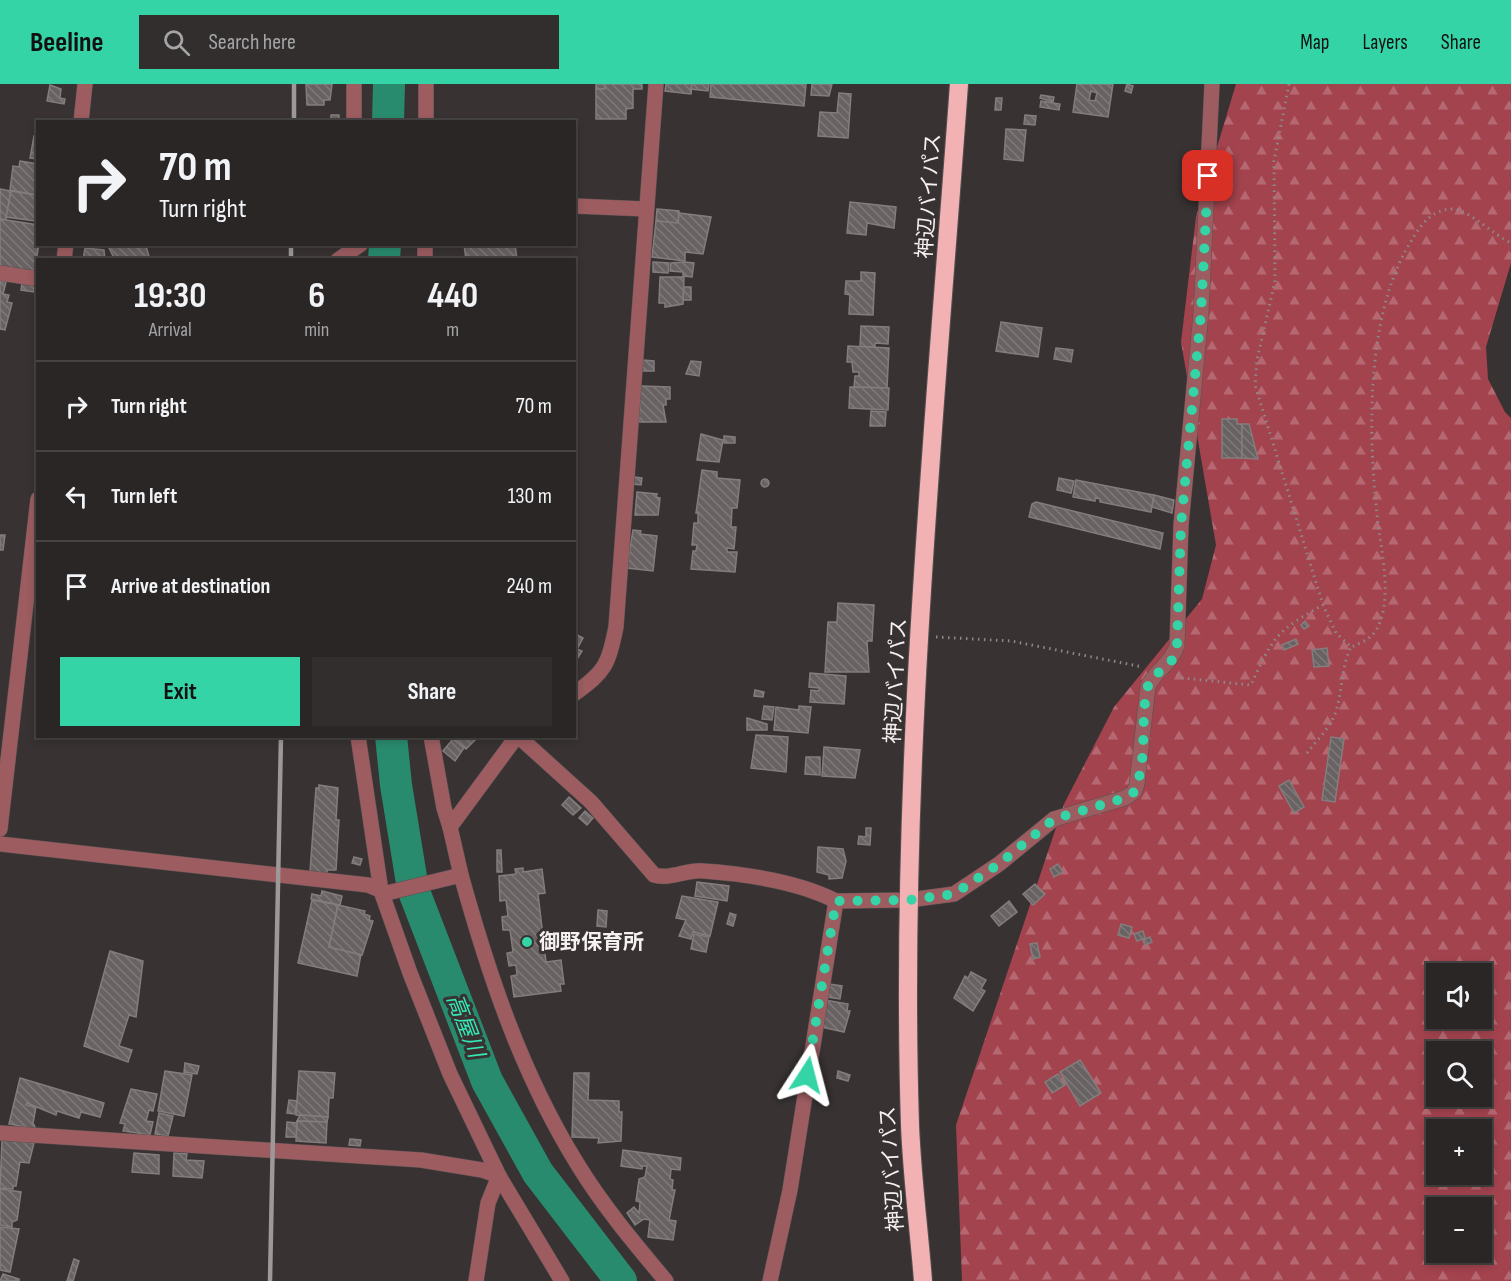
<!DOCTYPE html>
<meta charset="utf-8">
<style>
:root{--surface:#2a2626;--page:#322e2e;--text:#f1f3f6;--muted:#a5a5a7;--line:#464343;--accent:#35d4a7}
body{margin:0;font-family:"Sofia Sans Condensed","Noto Sans JP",sans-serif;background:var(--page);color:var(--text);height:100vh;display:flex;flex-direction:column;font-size:22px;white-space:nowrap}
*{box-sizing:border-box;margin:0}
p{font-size:20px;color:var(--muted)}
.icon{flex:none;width:33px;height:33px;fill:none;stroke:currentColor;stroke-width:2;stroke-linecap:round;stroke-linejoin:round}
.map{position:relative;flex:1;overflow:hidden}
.details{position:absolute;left:36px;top:174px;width:540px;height:480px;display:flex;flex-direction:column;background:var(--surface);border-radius:0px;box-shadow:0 3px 9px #0003,0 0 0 2px var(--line)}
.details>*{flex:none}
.top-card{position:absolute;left:36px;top:36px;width:540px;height:126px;border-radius:0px;box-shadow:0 3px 9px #0003,0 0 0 2px var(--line);background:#2a2626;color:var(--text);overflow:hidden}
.buttons{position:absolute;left:1426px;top:879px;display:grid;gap:12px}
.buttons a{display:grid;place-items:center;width:66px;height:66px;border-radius:0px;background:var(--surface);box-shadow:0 3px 9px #0003,0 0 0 2px var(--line);font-size:30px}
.pin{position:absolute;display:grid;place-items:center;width:51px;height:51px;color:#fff;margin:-26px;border-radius:12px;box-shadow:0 3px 9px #0006}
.me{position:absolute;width:66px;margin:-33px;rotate:9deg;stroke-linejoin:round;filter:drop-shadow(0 0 4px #0008)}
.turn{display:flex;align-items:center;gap:21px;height:126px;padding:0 24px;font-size:27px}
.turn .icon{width:78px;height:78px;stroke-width:2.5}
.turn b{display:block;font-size:42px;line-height:51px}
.eta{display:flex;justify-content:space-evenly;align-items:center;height:102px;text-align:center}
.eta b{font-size:36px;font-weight:700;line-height:42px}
.cta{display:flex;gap:12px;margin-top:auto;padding:12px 24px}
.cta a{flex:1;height:69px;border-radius:0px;background:var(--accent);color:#111;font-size:24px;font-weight:700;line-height:69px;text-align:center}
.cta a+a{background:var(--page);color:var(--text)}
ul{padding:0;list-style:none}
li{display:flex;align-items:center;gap:18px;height:90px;padding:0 24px;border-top:2px solid var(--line)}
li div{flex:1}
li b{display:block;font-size:22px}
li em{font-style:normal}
header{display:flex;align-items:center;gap:36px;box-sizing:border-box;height:84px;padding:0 30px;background:var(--accent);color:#111}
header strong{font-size:28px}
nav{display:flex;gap:33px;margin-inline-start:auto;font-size:21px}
.search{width:420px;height:54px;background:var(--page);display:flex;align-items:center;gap:15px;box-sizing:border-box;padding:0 21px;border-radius:0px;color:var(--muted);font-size:22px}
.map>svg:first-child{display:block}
.forest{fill:url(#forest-firs);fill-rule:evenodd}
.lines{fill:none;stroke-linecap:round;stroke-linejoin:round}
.river{stroke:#288b6d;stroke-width:32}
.building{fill:url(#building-back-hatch);stroke:#847d7d;stroke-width:1.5;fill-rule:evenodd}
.minor-casing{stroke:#565151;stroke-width:16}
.highway-casing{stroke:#565151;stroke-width:20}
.path{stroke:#8e8989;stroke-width:3;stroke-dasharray:1.5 4.5;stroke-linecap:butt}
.minor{stroke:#9c5c60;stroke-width:15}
.highway{stroke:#f2b2b4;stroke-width:18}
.rail{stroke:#9e9999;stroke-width:4.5}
.route{stroke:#35d4a7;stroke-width:10;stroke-dasharray:0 18}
.poi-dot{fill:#35d4a7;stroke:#383232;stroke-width:2}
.labels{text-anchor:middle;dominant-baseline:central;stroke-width:6;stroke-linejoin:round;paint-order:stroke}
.street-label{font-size:21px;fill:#f6f1f1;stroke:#383232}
.poi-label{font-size:21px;font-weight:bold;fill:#f6f1f1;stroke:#383232;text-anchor:start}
.water-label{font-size:22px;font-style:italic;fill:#34e8b6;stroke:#383232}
</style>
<header>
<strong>Beeline</strong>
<div class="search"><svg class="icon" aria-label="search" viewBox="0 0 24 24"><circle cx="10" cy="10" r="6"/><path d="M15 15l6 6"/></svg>Search here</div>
<nav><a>Map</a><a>Layers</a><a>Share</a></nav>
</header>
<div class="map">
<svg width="1511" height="1197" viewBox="0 0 1511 1197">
<defs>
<pattern id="forest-firs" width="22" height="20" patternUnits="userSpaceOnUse" patternTransform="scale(1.5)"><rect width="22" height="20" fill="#a3434e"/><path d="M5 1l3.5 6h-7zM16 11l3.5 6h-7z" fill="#b56871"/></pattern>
<pattern id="building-back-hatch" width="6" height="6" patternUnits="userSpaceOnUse" patternTransform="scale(1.5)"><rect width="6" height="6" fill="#696262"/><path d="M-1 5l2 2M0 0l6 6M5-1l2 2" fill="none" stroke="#7f7979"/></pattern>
</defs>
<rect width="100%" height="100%" fill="#383232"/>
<path class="forest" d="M1236,0H1511V179L1486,263L1488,295L1505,328L1511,334V1197H962L956,1041L1064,720L1114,623L1202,515L1216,461L1181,258L1196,133ZM1437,890H1482V934H1437ZM1437,968H1482V1012H1437ZM1437,1046H1482V1090H1437ZM1437,1124H1482V1168H1437Z"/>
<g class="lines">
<g class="river">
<polyline points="388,38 389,0"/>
<polyline points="384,176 385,160"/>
<polyline points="391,652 396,701 413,805 487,997 538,1089 621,1197"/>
</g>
</g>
<g class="building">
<polygon points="306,0 332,0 330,16 324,16 324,21 307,21"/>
<rect x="596" y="0" width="9" height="5"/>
<polygon points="605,0 642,0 642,5 633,5 633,24 626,25 626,35 596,35 596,5 605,5"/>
<polygon points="666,0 692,0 691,10 665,7"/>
<polygon points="692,0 709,0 708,7 691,5"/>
<polygon points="711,0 806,0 804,22 710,13"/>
<polygon points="812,0 832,0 829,12 811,11"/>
<path d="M1077,0H1113L1108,33L1073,28ZM1091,7L1097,9L1095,17L1089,16Z"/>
<polygon points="1127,0 1133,2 1131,9 1125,7"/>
<polygon points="50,1 61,5 60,14 65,15 64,20 47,17"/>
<polygon points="839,9 851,10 848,54 818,52 820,28 837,29"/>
<polygon points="1041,11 1054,13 1053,18 1040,14"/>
<polygon points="996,14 1002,14 1001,26 995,26"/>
<polygon points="1041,17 1060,20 1059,26 1040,23"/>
<rect x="331" y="31" width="8" height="7"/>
<polygon points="1025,31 1036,32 1035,41 1024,40"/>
<polygon points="1006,45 1026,46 1023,77 1004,75"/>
<polygon points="34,52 38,53 38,75 30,74"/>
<polygon points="20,77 38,80 36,111 10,106 13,82 19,83"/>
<polygon points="0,105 11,107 6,136 0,135"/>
<polygon points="11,107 36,111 35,137 6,133"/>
<polygon points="850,118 896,123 894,144 867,139 866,151 847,149"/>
<polygon points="657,125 679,127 678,139 656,137"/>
<polygon points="679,129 711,133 703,170 685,168 685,177 652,173 656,137 678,139"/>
<polygon points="0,135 38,141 39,160 35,182 38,189 0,184"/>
<polygon points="107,160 138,160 139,164 146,162 150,176 115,176"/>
<polygon points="464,160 515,160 517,176 466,176"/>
<polygon points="85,164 104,166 105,176 83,176"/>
<polygon points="653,178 669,179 668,189 653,188"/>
<polygon points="684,178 694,179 692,193 683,192 683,188 670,187 671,179"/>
<polygon points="861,188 875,189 873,231 849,230 850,211 845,210 846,197 861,197"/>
<polygon points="660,193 684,193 683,220 665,223 665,219 659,219"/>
<polygon points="0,197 6,198 3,210 9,211 7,218 12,219 5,246 0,245"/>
<polygon points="22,199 35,201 34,208 21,206"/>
<polygon points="684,203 691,203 691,216 683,216"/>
<polygon points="1001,238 1042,244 1038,273 996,267"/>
<polygon points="861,242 889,243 888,260 875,259 875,263 860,263"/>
<polygon points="848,262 889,264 887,304 854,303 855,292 859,292 859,288 853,288 852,278 847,278"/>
<polygon points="1056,264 1073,266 1071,278 1054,275"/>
<polygon points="643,276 654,277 654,287 642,287"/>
<polygon points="691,277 701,278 699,292 686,290"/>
<polygon points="641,302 670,303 670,315 666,315 666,321 663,321 666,338 639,338"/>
<polygon points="850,303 889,304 888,326 849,324"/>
<polygon points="871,327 886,328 885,342 870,342"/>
<polygon points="1222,335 1237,335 1237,340 1242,340 1242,374 1222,374"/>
<polygon points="1242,340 1249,340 1258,375 1242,374"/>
<polygon points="701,350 723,356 719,378 697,376"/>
<polygon points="724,352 735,353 735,359 724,359"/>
<polygon points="702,386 717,388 717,394 740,396 737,424 732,424 731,443 736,443 734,465 727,464 727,468 737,468 735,488 691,485 693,467 696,467 697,461 692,461 694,439 698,439 698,429 696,429"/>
<polygon points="634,393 642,394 641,401 633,400"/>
<polygon points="1059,394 1074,397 1071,409 1057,406"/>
<circle cx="765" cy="399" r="4"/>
<polygon points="1076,396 1154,411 1151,428 1100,418 1100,415 1095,414 1095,417 1073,413"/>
<polygon points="637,408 657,410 656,413 660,414 658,431 635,431"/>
<polygon points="1154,411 1174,416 1172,429 1152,423"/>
<polygon points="1036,418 1163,449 1160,465 1029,433 1032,420"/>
<polygon points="633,446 641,447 640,450 657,452 653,487 627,484"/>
<polygon points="0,451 5,451 3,466 0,466"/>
<polygon points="838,519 874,521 872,557 867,557 869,588 825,588 828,538 837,538"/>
<polygon points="1305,537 1309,542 1304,545 1301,541"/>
<polygon points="574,549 583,554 577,565 582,567 574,580"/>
<polygon points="1296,555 1298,560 1284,566 1282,561"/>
<polygon points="1327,564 1329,582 1314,583 1312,566"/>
<polygon points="810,589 846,592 844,620 810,618 811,606 819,607 819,604 809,603"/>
<polygon points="755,606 764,608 763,613 754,612"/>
<polygon points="764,622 774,623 772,636 762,635"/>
<polygon points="799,622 811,623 808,649 774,646 776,623 799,626"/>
<polygon points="747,634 767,640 767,646 747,646"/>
<polygon points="756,651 788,653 786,688 751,684"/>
<polygon points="450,652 479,652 466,665"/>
<polygon points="1331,653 1344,655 1335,718 1322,716"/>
<polygon points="453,655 464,664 455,677 443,667"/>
<polygon points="824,663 860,666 855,694 822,692"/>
<polygon points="806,673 820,673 820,691 805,690"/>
<polygon points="1289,696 1304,723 1294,729 1279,702"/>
<polygon points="319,701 338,704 336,736 339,736 336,786 327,786 327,789 310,788 316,704 319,704"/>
<polygon points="569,713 581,724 573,731 562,721"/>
<polygon points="585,727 593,734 587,741 579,734"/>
<polygon points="866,744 871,744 870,761 858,760 859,752 866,753"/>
<polygon points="818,763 843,765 846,777 842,794 829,795 829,791 817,788"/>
<polygon points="497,766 501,766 502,788 497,788"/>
<polygon points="354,773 362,775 360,781 352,779"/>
<polygon points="1058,780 1063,788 1054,793 1050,785"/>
<polygon points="523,784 523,788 542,785 545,809 538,810 546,878 561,876 564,900 560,900 561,907 514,913 511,892 517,891 516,881 509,882 507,869 513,868 510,846 503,846 502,833 508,832 506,816 500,817 499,792 516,790 515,785"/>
<polygon points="697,798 729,802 727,817 695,812"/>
<polygon points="1035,800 1045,810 1033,821 1023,810"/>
<polygon points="322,807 342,812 340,821 311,815 312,810 321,812"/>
<polygon points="682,812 718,818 710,852 693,848 691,855 679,852 686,836 676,834"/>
<polygon points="312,816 338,821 329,863 361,870 357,892 298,879"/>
<polygon points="1009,817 1017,828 999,842 991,832"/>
<polygon points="338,821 365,827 364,830 370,832 369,836 373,837 362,871 329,863"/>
<polygon points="598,826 607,827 606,843 597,842"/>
<polygon points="730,829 736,831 733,842 727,840"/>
<polygon points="1121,840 1132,843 1129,854 1118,851"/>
<polygon points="1143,847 1145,854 1137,857 1134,850"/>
<polygon points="694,850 709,853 706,868 691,865"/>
<polygon points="1150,853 1152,858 1145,861 1143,856"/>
<polygon points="1037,859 1040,873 1033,875 1030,860"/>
<polygon points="110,867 143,877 136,933 129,931 119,962 132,966 128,978 84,962"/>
<polygon points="971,888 986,896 981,905 985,907 973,927 954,914 965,892 968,894"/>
<polygon points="829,900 842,902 840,915 827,913"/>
<polygon points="825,916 848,920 847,927 850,927 844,948 821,943"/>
<polygon points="1080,976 1101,1009 1080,1022 1060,988"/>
<polygon points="185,979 199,982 197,990 184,988"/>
<polygon points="165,987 192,991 184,1032 158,1027"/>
<polygon points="299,987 335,989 333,1014 329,1014 328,1033 296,1031"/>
<polygon points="838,987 850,991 848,997 837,994"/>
<polygon points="574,989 589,989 588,1016 619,1017 619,1028 622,1028 621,1057 598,1059 599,1054 572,1053"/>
<polygon points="1058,990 1065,1001 1052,1009 1045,998"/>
<polygon points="20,994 104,1019 100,1033 81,1028 79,1034 57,1027 56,1031 27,1019 26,1021 36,1023 33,1039 36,1045 9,1040"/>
<polygon points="131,1005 157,1010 153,1027 149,1026 146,1037 153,1038 150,1051 123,1047 125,1040 120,1039"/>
<polygon points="289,1016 297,1017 295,1030 287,1029"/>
<polygon points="159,1029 173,1032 168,1052 155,1050"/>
<polygon points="300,1031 328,1033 327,1038 297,1037"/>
<polygon points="297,1037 327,1038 326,1059 296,1057"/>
<polygon points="287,1038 297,1039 296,1053 286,1053"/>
<polygon points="2,1055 34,1059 29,1079 20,1078 16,1102 13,1102 13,1105 0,1104"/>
<polygon points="350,1055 361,1056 360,1062 349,1061"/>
<polygon points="623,1066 681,1074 680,1086 671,1085 670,1095 673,1096 672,1106 675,1106 669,1136 676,1137 673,1156 648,1153 650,1136 644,1135 635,1141 627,1129 634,1123 639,1129 640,1118 636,1117 639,1095 645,1093 647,1082 642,1082 642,1085 621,1082"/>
<polygon points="134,1069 159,1071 159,1090 132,1088"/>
<polygon points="174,1069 187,1070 186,1076 204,1077 202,1094 173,1092"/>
<polygon points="0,1105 21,1108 17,1136 12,1138 12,1143 0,1141"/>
<polygon points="0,1143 19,1145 10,1188 0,1186"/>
<polygon points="74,1175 79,1177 73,1197 67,1197"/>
<polygon points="3,1190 19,1195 19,1197 0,1197"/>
</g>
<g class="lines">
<defs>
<g id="minor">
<polyline points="81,38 85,0"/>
<polyline points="354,38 354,0"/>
<polyline points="426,38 426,0"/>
<polyline points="574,122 646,125"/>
<polyline points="64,176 66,160"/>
<polyline points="338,176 361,160"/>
<polyline points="425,176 425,160"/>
<polyline points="0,189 38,195"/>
<path d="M574,610C606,587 608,581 616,543L656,0"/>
<polyline points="358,652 381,807 410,889 450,990 499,1092 562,1197"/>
<polyline points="431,652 444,724 450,743"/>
<path d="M518,652L591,718L654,791C672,796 686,785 704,787C745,790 799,798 836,817"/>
<polyline points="0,745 38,415"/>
<polyline points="0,760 368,801 387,809 461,791 450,743 517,652"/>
<path d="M461,791C489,892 522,991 578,1081C603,1122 635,1160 666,1197"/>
<polyline points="0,1049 421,1076 482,1086 499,1092"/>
<polyline points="476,1197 488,1119 499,1092"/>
<path d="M770,1197L790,1106L836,817L909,816L954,810L999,780L1054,735L1125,714L1134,708L1137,700L1148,602C1157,585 1170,581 1177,562L1181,441L1201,229L1212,0"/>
</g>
<path id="highway" d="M923,1197C919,1145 912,1093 910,1041C899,694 934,346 959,0"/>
</defs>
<use href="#minor" class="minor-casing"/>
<use href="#highway" class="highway-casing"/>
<g class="path">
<path d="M1289,0L1274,77L1275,197L1257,276L1255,301L1323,521L1336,549L1351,563C1364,558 1375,553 1380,538C1392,506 1380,463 1377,430C1368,349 1366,231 1410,159C1420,142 1431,125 1453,125C1469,126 1495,152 1511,159"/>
<polyline points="936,553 1011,557 1143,583"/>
<path d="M1177,590L1183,594L1251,601C1273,553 1276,547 1323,521"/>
<path d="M1307,669C1317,656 1331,643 1336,627C1343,605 1341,583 1351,563"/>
</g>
<use href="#minor" class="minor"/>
<use href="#highway" class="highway"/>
<g class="rail">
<polyline points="294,38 294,0"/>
<polyline points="291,176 291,160"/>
<polyline points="270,1197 281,652"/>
</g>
</g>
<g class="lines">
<path class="route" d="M807,991L836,817L909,816L954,810L999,780L1054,735L1125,714L1134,708C1149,675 1139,636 1148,602C1151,591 1159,589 1167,583C1172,578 1175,569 1177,562L1181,441L1201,229L1208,92"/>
</g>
<circle class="poi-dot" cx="527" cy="858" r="6"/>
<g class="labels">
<g class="street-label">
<text transform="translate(929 112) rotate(-86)">神辺バイパス</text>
<text transform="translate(896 597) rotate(-87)">神辺バイパス</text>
<text transform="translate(892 1085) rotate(-94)">神辺バイパス</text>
</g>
<g class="poi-label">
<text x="539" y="858">御野保育所</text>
</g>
<g class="water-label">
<text transform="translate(465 942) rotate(69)">高屋川</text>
</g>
</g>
</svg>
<div class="buttons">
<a><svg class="icon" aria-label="sound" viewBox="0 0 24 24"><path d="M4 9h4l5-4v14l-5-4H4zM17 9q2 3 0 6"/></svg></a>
<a><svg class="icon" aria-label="search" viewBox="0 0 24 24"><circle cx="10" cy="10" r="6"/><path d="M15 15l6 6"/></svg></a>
<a>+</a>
<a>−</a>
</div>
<div class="pin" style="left:1208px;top:92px;background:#d93025"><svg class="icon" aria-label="arrive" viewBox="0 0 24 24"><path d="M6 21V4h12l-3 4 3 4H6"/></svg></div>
<svg class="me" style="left:807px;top:991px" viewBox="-20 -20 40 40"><path d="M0-17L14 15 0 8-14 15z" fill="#35d4a7" stroke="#fff" stroke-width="4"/></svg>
<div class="top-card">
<div class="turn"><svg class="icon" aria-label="right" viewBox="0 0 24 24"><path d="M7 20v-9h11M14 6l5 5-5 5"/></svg><div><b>70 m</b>Turn right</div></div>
</div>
<section class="details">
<div class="eta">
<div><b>19:30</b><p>Arrival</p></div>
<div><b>6</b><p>min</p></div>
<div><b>440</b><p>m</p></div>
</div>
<ul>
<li><svg class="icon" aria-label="right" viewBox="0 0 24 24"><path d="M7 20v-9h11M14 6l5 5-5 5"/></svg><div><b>Turn right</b></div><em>70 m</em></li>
<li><svg class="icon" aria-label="left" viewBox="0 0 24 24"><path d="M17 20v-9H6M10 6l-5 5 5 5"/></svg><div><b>Turn left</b></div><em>130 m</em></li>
<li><svg class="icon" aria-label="arrive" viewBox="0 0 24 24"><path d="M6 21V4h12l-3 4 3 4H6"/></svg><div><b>Arrive at destination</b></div><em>240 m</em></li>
</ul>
<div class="cta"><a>Exit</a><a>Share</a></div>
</section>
</div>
